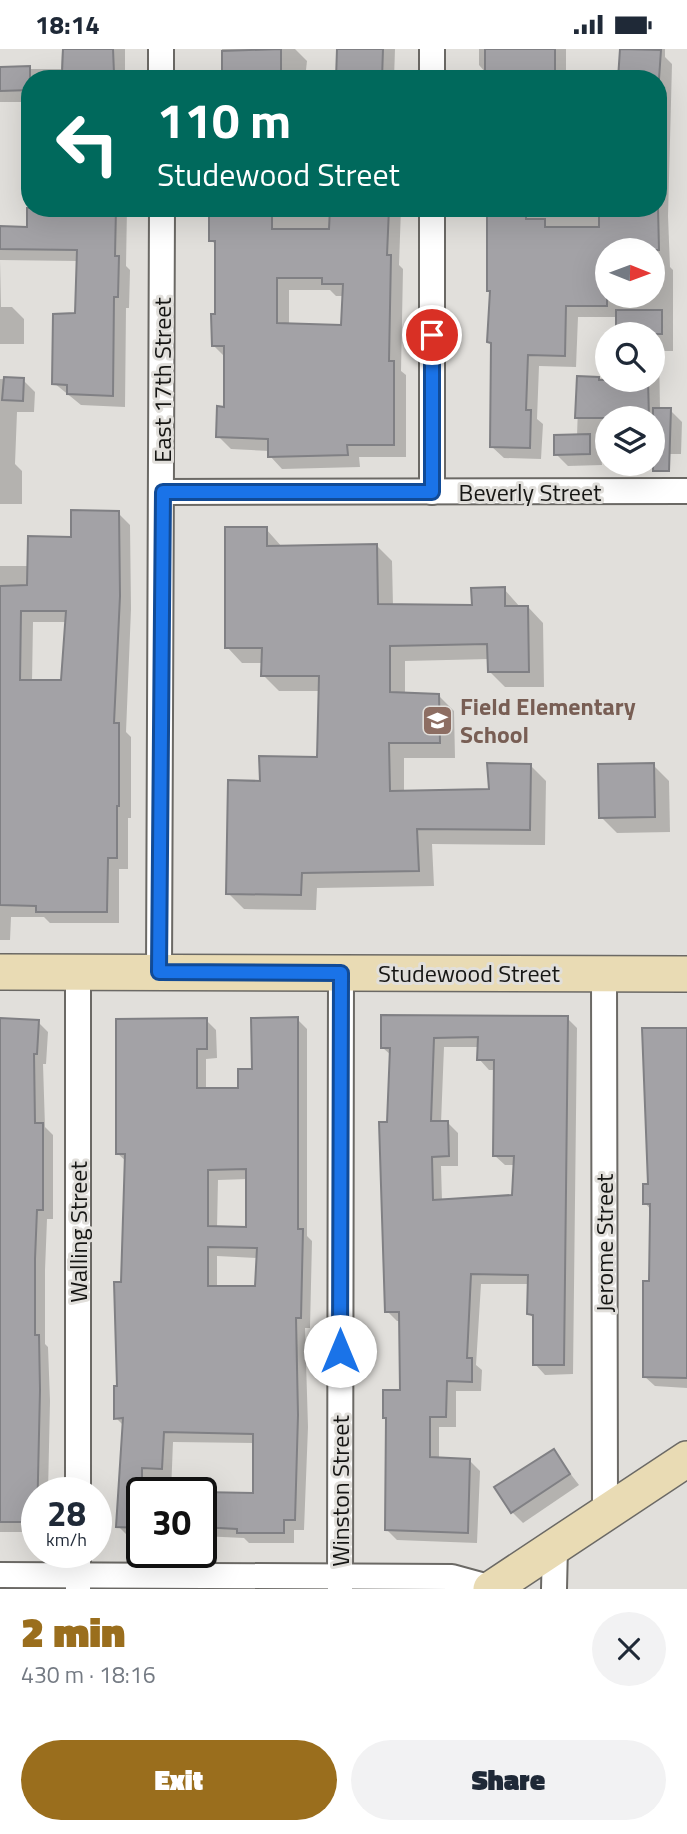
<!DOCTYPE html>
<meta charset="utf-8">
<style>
:root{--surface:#fff;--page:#f2f2f3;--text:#1f2937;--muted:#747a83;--accent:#9a6e1d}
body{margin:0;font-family:"Titillium Web",sans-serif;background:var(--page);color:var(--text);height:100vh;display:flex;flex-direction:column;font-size:26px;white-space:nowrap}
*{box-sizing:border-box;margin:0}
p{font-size:23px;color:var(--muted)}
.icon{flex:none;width:38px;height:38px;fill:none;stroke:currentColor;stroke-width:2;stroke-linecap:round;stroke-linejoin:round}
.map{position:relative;height:1540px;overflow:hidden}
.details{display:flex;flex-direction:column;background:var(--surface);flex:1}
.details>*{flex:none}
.top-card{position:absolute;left:21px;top:21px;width:646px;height:147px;border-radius:28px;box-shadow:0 7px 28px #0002;background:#00695c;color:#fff;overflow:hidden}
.needle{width:46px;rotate:91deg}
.controls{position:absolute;left:595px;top:189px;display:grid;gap:14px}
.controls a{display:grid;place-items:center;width:70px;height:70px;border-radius:50%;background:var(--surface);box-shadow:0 7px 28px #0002;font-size:35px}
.speed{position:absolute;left:21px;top:1428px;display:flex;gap:14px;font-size:35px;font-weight:700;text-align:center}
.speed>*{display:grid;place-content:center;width:91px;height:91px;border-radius:50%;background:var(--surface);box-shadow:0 7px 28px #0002;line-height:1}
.speed small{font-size:18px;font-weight:400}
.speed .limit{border:4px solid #111;border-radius:10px;background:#fff;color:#111}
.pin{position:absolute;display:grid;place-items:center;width:60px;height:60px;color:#fff;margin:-30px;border:4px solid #fff;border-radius:50%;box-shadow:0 2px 7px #0007}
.me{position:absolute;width:77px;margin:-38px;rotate:0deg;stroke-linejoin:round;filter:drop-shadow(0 0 5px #0008)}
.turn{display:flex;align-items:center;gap:24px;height:147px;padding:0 21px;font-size:32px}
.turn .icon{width:91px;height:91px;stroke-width:2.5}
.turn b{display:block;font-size:49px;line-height:60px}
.round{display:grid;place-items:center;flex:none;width:74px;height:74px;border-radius:37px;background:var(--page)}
.head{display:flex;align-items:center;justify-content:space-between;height:119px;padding:0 21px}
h1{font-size:42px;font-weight:800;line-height:52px;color:var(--accent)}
.primary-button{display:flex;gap:14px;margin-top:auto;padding:14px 21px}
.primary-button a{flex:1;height:80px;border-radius:42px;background:var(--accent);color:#fff;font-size:28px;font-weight:800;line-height:80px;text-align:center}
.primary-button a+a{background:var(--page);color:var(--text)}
.status{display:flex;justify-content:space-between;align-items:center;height:49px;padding:0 35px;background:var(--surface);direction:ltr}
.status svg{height:19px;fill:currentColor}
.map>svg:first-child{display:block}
.shadow{fill:#0003;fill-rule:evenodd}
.building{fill:#a3a2a6;stroke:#808084;stroke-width:2;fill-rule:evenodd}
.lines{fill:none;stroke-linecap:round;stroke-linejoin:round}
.street-casing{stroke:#6b6965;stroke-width:28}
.secondary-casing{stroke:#6b6965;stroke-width:38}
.street{stroke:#fff;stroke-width:24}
.secondary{stroke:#e9dbb4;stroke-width:35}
.route-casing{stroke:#114b97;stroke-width:18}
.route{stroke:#1a73e8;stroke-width:12}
.labels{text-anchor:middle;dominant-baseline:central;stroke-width:6;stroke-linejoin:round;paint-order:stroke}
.street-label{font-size:24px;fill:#161614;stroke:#e1dfdb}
.education-label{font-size:24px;font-weight:bold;fill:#785e54;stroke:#e1dfdb;text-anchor:start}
</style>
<div class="status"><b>18:14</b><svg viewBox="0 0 49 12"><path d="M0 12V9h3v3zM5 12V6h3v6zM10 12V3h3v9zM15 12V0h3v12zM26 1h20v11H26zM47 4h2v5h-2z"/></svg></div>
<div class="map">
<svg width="687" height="1540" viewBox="0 0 687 1540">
<rect width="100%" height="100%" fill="#e1dfdb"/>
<g class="shadow">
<polygon points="62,0 125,0 125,30 30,30 30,97 27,95 27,53 0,53 0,20 61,20"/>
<polygon points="222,0 295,0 307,12 305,30 223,30"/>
<polygon points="339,0 395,0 394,30 338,30"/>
<polygon points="479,0 566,0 566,23 573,30 486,30 486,24 479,16"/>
<path d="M622,0H665V8L672,15L668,167L670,218L673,221V302H659L660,361H670L682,373L681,405H653V369H607V404H601L602,416L568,417L556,405L577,387L579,329L653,331V285H618V268H578L576,318L539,317L537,370L543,375L541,410L504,409L491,397L493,297L488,293L491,244L489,242L488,159H658V30H620ZM607,201H653V247H607Z"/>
<polygon points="30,140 30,159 127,159 126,217 130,221 129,259 126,259 125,358 81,356 54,334 77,266 78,212 0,211 1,258 12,258 24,270 24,295 0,295 0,179 28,179"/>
<path d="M212,159H401L399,216L403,220L401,322L406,326V408H359L360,418L282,420L270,407V402L231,400L218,387L225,359V308L213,296L217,266V197L211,191ZM289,241H330L336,247H344L343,277L289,276Z"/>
<polygon points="0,330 23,331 35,343 34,363 17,363 15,415 22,422 22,455 0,455"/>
<path d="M118,464L130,476L131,560L126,683L131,688V769H128V820H119V874H50L44,868H11L10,891H0V517H29ZM33,573H67L62,633H32Z"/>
<polygon points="266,480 282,498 376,496 392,512 393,557 473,558 504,540 520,558 528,558 543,574 544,638 505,638 489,622 489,610 405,612 405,645 439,647 454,662 455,709 404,709 404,744 491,742 530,716 546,732 545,796 432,795 434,837 317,839 316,861 244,860 228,844 262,734 319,710 320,642 279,642 263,626 263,614 242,614 227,598"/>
<polygon points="653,716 669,732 670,783 617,784 601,768"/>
<path d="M383,968L567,969L577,979L573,1325L545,1326L535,1315V1270L529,1265L530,1235H481L476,1316L482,1321L481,1342H456V1378H439V1410L470,1412L480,1422L477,1494L397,1491L387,1481L402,1343L401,1272H397L387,1262L392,1007L383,999ZM444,998H479V1010L489,1021H495L494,1106L505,1116H515L514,1148L442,1152L441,1117H458V1084L447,1073L441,1074Z"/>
<path d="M297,970L307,980V1187L312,1192L310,1279H305L308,1378L304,1481H294V1494H249L244,1489L201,1487V1444L255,1446L254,1394L173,1393L171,1443L189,1444H142V1488L128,1487L118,1477L124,1377L116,1369L127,1113L117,1104L206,971L216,981L217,1009L206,1010V1041H240ZM248,1130V1180L217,1179L218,1131ZM217,1207L258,1209L256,1239H217Z"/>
<polygon points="0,971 38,973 48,983 46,1015 43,1015 45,1078 53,1086 53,1170 47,1170 45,1221 45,1295 48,1298 50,1352 48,1444 37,1444 37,1483 0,1483"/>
<polygon points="687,981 687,1339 655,1337 644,1327 652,1162 645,1154"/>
<polygon points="553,1402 579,1436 523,1474 512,1463"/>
</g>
<g class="building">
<polygon points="63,0 113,0 114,24 62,24"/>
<polygon points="281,0 281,30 222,30 222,2"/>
<polygon points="337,0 383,0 382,30 336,30"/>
<rect x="485" y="0" width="70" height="30"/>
<polygon points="620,0 661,1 659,30 618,30"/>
<polygon points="30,17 30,41 0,42 0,18"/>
<polygon points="27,159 116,159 115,207 119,207 118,248 114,248 113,347 67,345 67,336 52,335 53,265 75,264 77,201 0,200 0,177 27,178"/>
<path d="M330,159H389L387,206H391L389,312H394V396H347L348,406L268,408V390L216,388L217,357L224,358V297H212L211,265H215V192H209V164L272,163V180H329ZM277,229H322V235H343L341,276L277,274Z"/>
<polygon points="487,159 526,159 526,170 545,170 545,178 599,178 599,159 658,159 659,201 607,201 607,257 566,257 565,307 528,306 526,361 531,361 530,399 490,398 491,294 487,293 490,242 487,242"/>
<rect x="616" y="261" width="46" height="24"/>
<polygon points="577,327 599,328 599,331 648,331 649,369 575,369"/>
<polygon points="4,328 24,329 23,352 2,351"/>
<polygon points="653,359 671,359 669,422 653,422"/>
<polygon points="590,385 590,405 554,406 554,386"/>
<path d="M71,461L119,462L120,547L114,674H119V757H117V809H108L107,863H36V857L0,856V537L27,536L28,487L71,488ZM21,562H66L61,631H20Z"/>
<polygon points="225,478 267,478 267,497 377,495 378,555 472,556 471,539 505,538 505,557 528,557 529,623 488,623 487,595 390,597 390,643 439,645 440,694 389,694 390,742 489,740 487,714 531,715 530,781 417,780 419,822 302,824 301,846 226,845 228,731 260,732 259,707 317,708 319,627 261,627 262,599 225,599"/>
<polygon points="654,714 655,768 599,769 598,715"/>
<path d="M381,966L568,967L564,1316H533V1266L527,1265L528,1226L471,1225L467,1309H472V1333L447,1332L446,1368H430V1408L470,1410L468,1484L385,1481L386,1369H383V1341H400L399,1263H385L379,1073H387L390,999H381ZM478,988L477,1011H494L493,1107H514L512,1146L433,1151L432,1108L449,1107L448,1072H431L434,989Z"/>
<path d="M298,968V1180H303L301,1269H296L298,1366L295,1471H284V1484H237V1480L201,1478V1443L253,1444V1385L164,1383L162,1420L142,1419V1479L116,1478L123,1369L114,1370V1337H117L114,1233H121L125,1105H116V970L207,969V1000H197V1039H238V1020H252L251,969ZM246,1120V1178L208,1177V1121ZM208,1198L257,1199L255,1237H208Z"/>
<polygon points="0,969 39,971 37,1005 34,1005 35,1074 43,1074 43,1161 37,1161 35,1210 35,1286 39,1286 40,1341 37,1473 0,1473"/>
<polygon points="642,979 687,979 687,1329 643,1328 643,1232 649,1232 650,1165 650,1155 643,1155 643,1135 648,1135"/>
<polygon points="554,1400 570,1425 511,1464 494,1438"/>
</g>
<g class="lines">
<defs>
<g id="street">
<polyline points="161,0 161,30"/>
<polyline points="432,30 432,0"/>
<polyline points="163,443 687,442"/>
<polyline points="432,443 432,159"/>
<polyline points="159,923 162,159"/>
<polyline points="604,924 605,1464"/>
<polyline points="78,1444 78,923"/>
<polyline points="0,1526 452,1528 496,1540"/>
<polyline points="78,1540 78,1503"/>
<polyline points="340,1540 341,924"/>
<polyline points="554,1540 555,1497"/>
</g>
<g id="secondary">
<polyline points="0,923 687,925"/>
<polyline points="491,1540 687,1410"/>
</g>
</defs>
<use href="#street" class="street-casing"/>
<use href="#secondary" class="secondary-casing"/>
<use href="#street" class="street"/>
<use href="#secondary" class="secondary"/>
</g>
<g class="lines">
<defs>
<polyline id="route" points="340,1302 341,924 159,923 163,443 432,443 432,286"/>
</defs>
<use href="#route" class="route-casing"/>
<use href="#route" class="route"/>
</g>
<defs>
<symbol id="school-square" viewBox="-11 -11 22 22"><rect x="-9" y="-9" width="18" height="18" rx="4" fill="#8d6e63" stroke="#e1dfdb"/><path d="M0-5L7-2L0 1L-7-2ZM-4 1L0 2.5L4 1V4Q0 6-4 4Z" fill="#fff"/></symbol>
</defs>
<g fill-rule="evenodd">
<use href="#school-square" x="420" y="654" width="35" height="35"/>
</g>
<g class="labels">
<g class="street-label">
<text transform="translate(162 331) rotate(-90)">East 17th Street</text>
<text x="530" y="443">Beverly Street</text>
<text x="469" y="924">Studewood Street</text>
<text transform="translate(78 1183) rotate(-90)">Walling Street</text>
<text transform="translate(604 1194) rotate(-90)">Jerome Street</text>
<text transform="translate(340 1442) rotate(-90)">Winston Street</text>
</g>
<g class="education-label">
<text x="460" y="657">Field Elementary<tspan x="460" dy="28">School</tspan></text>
</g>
</g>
</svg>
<div class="controls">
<a><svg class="needle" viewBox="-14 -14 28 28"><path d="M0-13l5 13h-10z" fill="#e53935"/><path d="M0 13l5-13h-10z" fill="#747a83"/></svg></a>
<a><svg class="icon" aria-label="search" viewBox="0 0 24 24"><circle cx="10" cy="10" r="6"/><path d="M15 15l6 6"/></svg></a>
<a><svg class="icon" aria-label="layers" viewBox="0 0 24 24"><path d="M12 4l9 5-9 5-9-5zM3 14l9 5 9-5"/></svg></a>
</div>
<div class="speed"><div>28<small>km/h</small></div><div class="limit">30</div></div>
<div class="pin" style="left:432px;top:286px;background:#d93025"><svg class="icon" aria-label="arrive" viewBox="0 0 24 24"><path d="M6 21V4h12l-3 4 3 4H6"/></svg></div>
<svg class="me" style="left:340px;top:1302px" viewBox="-20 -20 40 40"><circle r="19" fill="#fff"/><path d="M0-13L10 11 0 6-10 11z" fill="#1a73e8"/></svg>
<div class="top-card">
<div class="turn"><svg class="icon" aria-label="left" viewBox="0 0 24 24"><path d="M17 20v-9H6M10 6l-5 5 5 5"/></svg><div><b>110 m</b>Studewood Street</div></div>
</div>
</div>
<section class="details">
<div class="head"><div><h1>2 min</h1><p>430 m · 18:16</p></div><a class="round"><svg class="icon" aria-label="close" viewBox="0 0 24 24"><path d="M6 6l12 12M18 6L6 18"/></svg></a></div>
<div class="primary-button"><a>Exit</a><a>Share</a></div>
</section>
